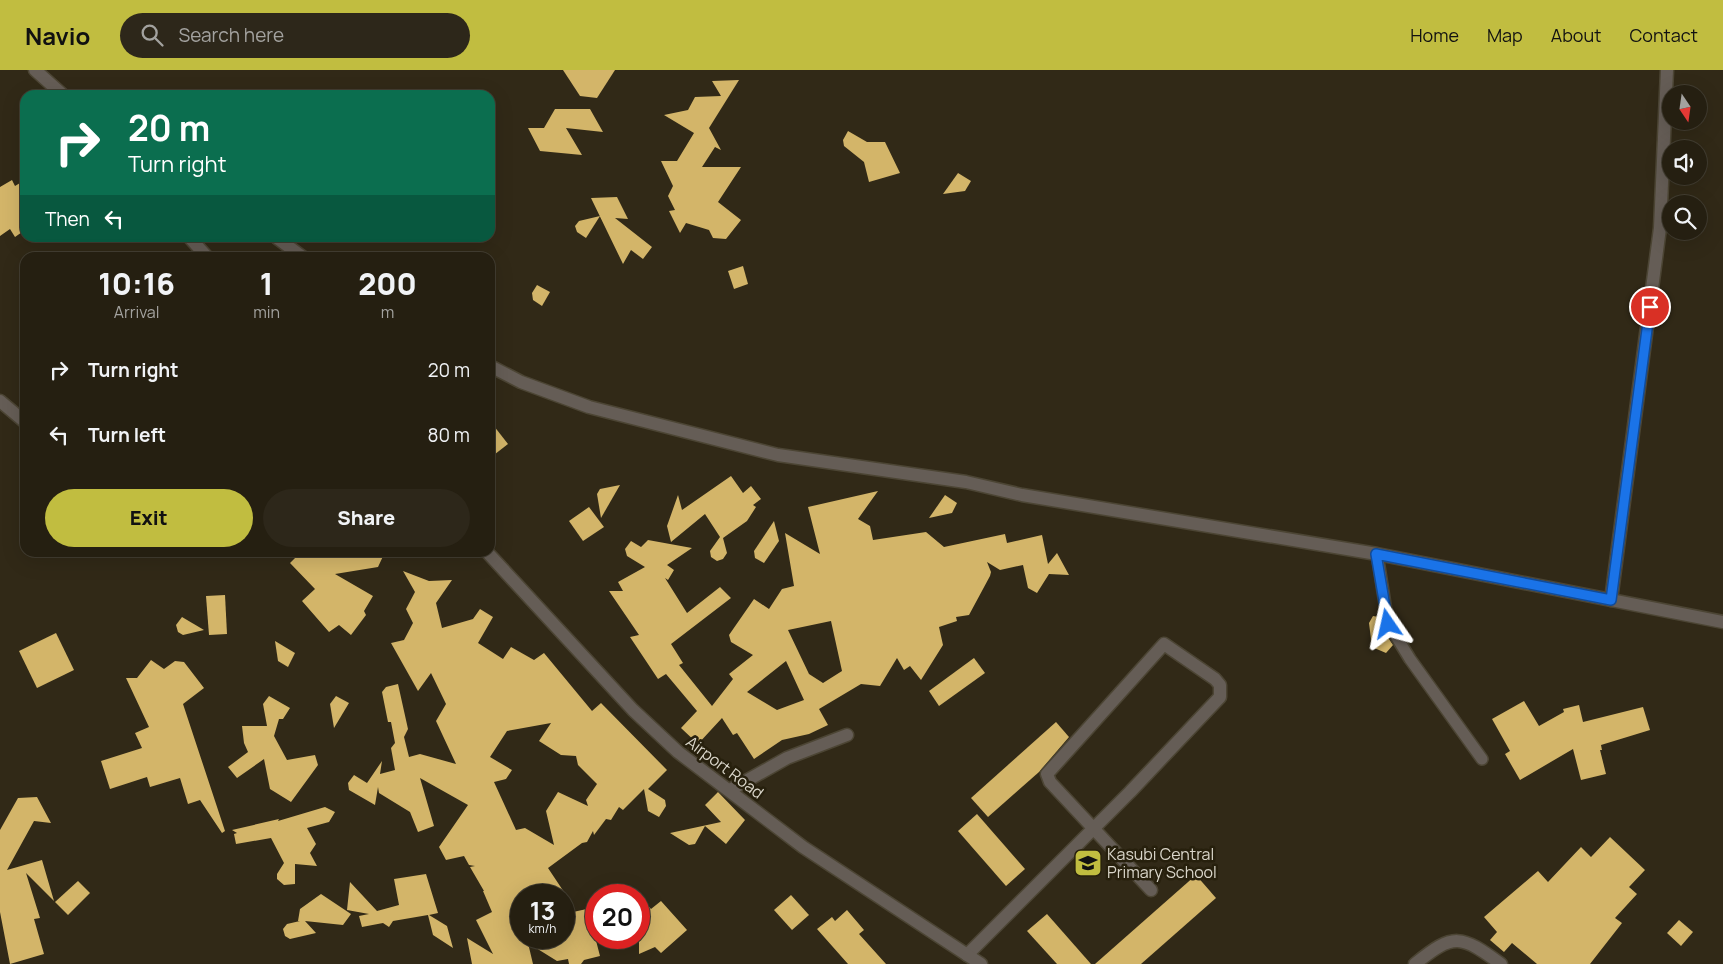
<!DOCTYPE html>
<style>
:root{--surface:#251f11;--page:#2d271a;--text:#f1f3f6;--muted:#a3a29f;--line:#423d31;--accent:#c1bd40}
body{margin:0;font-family:Manrope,sans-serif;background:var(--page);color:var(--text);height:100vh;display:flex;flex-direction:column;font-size:19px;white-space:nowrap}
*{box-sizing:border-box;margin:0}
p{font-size:16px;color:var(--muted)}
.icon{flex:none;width:28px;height:28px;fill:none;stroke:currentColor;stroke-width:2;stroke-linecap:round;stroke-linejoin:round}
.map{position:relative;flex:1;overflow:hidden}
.sheet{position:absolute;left:20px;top:182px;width:475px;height:305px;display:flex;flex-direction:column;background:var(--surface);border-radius:15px;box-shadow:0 5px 20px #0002,0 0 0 1px var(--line)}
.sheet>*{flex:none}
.top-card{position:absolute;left:20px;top:20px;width:475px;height:152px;border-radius:15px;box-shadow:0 5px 20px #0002,0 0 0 1px var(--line);background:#0b6e4f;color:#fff;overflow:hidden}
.needle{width:32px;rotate:167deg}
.tools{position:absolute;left:1662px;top:15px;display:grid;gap:10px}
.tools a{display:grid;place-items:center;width:45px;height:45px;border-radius:50%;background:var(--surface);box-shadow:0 5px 20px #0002,0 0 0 1px var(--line);font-size:25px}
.speed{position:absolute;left:510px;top:814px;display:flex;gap:10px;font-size:25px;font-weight:700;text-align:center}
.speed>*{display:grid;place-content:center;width:65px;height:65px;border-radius:50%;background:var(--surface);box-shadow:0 5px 20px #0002,0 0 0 1px var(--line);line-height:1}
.speed small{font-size:12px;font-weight:400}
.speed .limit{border:8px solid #d22;background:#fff;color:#111}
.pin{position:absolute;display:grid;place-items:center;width:42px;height:42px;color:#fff;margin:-21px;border:2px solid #fff;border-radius:50%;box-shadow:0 1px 5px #0007}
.me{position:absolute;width:55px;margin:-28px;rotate:349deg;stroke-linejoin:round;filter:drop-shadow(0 0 4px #0008)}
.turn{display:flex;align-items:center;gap:18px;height:105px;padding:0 25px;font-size:22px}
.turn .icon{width:65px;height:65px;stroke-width:2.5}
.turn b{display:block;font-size:35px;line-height:42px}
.then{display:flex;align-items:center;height:48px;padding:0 25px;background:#0003;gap:10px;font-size:19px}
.eta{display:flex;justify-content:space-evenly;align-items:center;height:85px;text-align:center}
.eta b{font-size:30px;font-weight:800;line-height:35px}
.action{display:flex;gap:10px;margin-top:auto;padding:10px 25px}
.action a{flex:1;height:58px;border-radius:30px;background:var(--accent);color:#111;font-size:20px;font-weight:800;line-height:58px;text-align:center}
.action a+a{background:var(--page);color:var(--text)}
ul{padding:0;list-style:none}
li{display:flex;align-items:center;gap:15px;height:65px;padding:0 25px}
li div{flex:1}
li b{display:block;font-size:19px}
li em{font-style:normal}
header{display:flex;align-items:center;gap:30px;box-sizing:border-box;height:70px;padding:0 25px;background:var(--accent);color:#111}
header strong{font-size:24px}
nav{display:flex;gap:28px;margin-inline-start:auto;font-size:18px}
.search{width:350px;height:45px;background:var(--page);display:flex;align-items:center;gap:12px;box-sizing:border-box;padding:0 18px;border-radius:28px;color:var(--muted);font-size:19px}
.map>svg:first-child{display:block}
.building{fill:#d3b569;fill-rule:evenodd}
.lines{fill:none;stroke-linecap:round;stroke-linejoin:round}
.service-casing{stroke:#4c4534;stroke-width:14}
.minor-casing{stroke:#4c4534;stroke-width:15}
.tertiary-casing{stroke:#4c4534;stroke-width:15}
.service{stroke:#655d56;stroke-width:11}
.minor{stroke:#655d56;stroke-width:12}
.tertiary{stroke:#655d56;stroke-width:12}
.route-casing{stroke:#114b97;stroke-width:12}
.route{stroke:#1a73e8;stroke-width:9}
.labels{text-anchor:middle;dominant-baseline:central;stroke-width:5;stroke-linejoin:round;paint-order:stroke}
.street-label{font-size:16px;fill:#dad6ca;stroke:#27200d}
.poi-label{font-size:16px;fill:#dad6ca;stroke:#27200d;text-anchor:start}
</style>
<header>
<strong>Navio</strong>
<div class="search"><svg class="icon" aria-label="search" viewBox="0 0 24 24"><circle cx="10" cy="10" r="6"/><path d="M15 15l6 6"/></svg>Search here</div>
<nav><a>Home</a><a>Map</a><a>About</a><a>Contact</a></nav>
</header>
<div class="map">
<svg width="1723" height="894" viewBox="0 0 1723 894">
<rect width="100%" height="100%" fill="#312917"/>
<g class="building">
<polygon points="563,0 615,0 597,28 580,26"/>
<polygon points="739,10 709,58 721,80 715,77 702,97 741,97 718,132 741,150 726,169 713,168 709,160 686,153 680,163 669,141 675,140 668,126 673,116 661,91 677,91 694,63 664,45 688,40 695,27 721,26 712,11"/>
<polygon points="590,39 603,62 566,58 582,85 540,81 528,58 544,58 555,39"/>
<polygon points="848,61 867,72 885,72 900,103 869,112 864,92 844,76 843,70"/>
<polygon points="958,103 971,111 965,121 943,124"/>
<polygon points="12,110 15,116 25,110 25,160 15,167 10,159 0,166 0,117"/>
<polygon points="617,127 628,149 615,148 652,177 643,189 631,180 623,194 591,128"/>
<polygon points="600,146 586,168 577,162 575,156 579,151"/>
<polygon points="743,196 748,214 734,219 728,201"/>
<polygon points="537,215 550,222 542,236 533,230 532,223"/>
<polygon points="490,351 508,374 490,388"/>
<polygon points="731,406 743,423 751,416 761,429 753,435 756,437 747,451 723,468 727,483 723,489 717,491 711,487 710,481 720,467 705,444 671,472 667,456 678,425 682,440"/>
<polygon points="620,415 601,448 597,424 600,419"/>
<path d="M878,421L858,449L870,456L873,470L926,462L944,477L1005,464L1007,473L1042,465L1048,494L1057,483L1069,505L1049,504L1037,523L1028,518L1023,495L1000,500L987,492L991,502L990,506L969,545L956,547L957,551L939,557L943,575L921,610L910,596L904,600L897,588L880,616L861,614L819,639L828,655L809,664L782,670L754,689L737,663L733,665L722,648L698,674L681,658L697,641L666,604L658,609L630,567L639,565L609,521H623L618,512L645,497L627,486L625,479L631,471L641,477L648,470L692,478L667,495L674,500L668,510L665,508L687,543L720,517L731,528L671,574L683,593L679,595L712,636L733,609L729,604L753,585L731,572L729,565L754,529L769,539L782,519L794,516L785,463L820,484L808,437ZM831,551L842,601L823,613L809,604L788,560ZM786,591L804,630L777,640L747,622Z"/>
<polygon points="945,425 957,433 952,443 929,448"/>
<polygon points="589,437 604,457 583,471 569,451"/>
<polygon points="774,451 779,471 764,493 755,488 754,481"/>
<polygon points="301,482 385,482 378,497 335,504 373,526 364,541 366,545 351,565 339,555 329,562 302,531 315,519 290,493"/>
<path d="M403,501L429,511L452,510L436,533L442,558L473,549L480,539L493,547L478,573L503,589L511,577L534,590L544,583L592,641L601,633L667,700L648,719L665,730L666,736L659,747L648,741L644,719L623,740L619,737L611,750L606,749L594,765L593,761L587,772L582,773L548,798L566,825H521V868H564V859L573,842L596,837V852L593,859L600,886L584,890L581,894H569L568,889L557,891L528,873L533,894H472L467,868L493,884L476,850L492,842L483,821H484L470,797L475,796L469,795L464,786L446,790L439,777L468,735L420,708L434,756L418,762L410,742L379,723L378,717L375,735L349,720L348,713L354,705L367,713L382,691L380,704L395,700L391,678L395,673L391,652H388L382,622L386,617L398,614L408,659L404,667L409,687L420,684L456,694L436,651L446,634L431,603L418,621L391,573L404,570L413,553L406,539L415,522ZM551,653L539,671L561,685L576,686L578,695L597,714L586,730L588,736L558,722L546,741L554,775L525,758L516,760L494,712L506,709L512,700L490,687L507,661Z"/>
<polygon points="225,525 227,564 209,565 206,526"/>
<polygon points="1373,546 1379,547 1381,557 1393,575 1386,583 1372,577 1369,553"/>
<polygon points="182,547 204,560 183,565 178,562 176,555"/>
<polygon points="56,563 74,600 37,618 19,581"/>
<polygon points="275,571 295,583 288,597 278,591"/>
<polygon points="974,588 985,603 939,636 929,621"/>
<polygon points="151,590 164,599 175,591 184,592 204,618 183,634 225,761 222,763 200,730 188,734 180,708 150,717 147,707 110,719 101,691 142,678 135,663 149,657 126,608 137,608"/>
<polygon points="269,626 290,638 283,649 279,649 274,666 287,690 315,685 318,695 291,732 270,719 264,689 237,708 228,697 248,682 244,673 242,656 267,656 263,634"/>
<polygon points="336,626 349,633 334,658 330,634"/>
<polygon points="1524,631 1539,656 1564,642 1563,639 1579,635 1583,652 1643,637 1650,660 1601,675 1602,680 1600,680 1606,704 1581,710 1573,679 1520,710 1505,684 1510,681 1492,649"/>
<polygon points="1056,652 1069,667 1039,702 988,747 971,728"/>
<polygon points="718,722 745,750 726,774 705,756 695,774 689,775 670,763 721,752 705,735"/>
<polygon points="37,727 51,753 34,751 7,800 42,790 54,831 26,803 40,848 34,849 44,884 10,894 0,842 0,760 18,728"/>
<polygon points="325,737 335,742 329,752 307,758 316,774 310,783 317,796 295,794 295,814 284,815 277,809 277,804 284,793 271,768 236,774 234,764 237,763 232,760 279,749 278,751"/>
<polygon points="977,744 1025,799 1006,816 958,761"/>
<polygon points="1610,767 1645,800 1629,817 1637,824 1615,848 1622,853 1590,894 1537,894 1512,873 1504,882 1490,870 1497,862 1484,847 1538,801 1548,812 1581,777 1591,787"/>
<polygon points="426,804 438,843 429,845 447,856 453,878 433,865 428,845 393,851 389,857 383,853 362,857 359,846 369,844 347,840 350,812 377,841 399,835 394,809"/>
<polygon points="1196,805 1216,828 1141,894 1095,894"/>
<polygon points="78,811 90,823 68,845 55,832"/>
<polygon points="321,824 351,844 343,855 305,851 316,863 290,869 285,866 283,859 287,854 300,851 298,851 300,839"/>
<polygon points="791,825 809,845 792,860 774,840"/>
<polygon points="639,826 651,839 661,831 687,860 661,883 655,877 639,884"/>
<polygon points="847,840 864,860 859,864 886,894 848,894 817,859 832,847 835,851"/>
<polygon points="1047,844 1091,894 1057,894 1027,861"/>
<polygon points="1679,850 1693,862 1681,876 1667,863"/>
</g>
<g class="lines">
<defs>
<polyline id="service" points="1377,484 1388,553 1410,589 1482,689"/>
<g id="minor">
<polyline points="277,168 304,188"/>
<polyline points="490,296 521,312 589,337 778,385 966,412 1022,425 1377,484 1723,552"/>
<polyline points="0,331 25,352"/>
<polyline points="1611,530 1660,158 1667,0"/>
<polyline points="730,720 787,688 847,665"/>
<polyline points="967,885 1130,722 1220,627 1220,615 1215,609 1164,574 1047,704 1050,712 1151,820"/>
<path d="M1415,894C1454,862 1461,865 1501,894"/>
</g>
<g id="tertiary">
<polyline points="35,0 63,25"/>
<polyline points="190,168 208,188"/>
<polyline points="487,482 633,640 678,682 803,777 981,894"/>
</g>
</defs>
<use href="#service" class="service-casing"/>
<use href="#minor" class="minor-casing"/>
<use href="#tertiary" class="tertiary-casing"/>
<use href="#service" class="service"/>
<use href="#minor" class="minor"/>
<use href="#tertiary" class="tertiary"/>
</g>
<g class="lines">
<defs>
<polyline id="route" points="1388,554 1376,484 1611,530 1650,237"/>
</defs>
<use href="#route" class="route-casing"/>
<use href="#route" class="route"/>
</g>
<defs>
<symbol id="school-square" viewBox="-11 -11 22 22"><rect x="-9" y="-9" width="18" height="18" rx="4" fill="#c1bd40" stroke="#27200d"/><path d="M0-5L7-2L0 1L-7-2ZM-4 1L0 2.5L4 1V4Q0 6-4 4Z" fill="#111"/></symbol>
</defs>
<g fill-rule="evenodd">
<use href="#school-square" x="1072" y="777" width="32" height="32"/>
</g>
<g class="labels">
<g class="street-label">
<text transform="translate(725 697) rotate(37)">Airport Road</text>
</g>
<g class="poi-label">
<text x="1107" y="784">Kasubi Central<tspan x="1107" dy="18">Primary School</tspan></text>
</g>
</g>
</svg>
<div class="tools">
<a><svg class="needle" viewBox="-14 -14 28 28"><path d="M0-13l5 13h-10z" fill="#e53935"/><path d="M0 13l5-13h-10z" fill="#a3a29f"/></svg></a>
<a><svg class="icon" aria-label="sound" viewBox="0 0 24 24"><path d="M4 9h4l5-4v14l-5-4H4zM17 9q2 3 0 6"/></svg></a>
<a><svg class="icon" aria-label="search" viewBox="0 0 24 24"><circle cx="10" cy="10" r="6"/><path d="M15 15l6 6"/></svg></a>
</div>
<div class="speed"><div>13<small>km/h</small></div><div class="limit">20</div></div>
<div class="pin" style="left:1650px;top:237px;background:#d93025"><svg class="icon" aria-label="arrive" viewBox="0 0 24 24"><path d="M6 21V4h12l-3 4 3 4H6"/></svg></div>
<svg class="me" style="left:1388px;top:554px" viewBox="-20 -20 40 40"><path d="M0-17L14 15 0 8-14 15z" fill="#1a73e8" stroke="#fff" stroke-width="4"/></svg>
<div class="top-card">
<div class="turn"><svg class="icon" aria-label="right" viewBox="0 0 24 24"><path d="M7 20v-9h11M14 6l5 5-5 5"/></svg><div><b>20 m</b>Turn right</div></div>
<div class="then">Then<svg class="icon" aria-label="left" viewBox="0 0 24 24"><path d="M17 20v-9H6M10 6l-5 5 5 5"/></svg></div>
</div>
<section class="sheet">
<div class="eta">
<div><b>10:16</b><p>Arrival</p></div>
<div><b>1</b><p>min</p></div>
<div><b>200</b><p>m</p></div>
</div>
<ul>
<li><svg class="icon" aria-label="right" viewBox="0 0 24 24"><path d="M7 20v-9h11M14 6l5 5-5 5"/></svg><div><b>Turn right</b></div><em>20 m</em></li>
<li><svg class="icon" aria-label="left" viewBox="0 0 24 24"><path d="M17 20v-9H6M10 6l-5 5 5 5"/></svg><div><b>Turn left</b></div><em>80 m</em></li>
</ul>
<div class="action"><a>Exit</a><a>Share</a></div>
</section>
</div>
